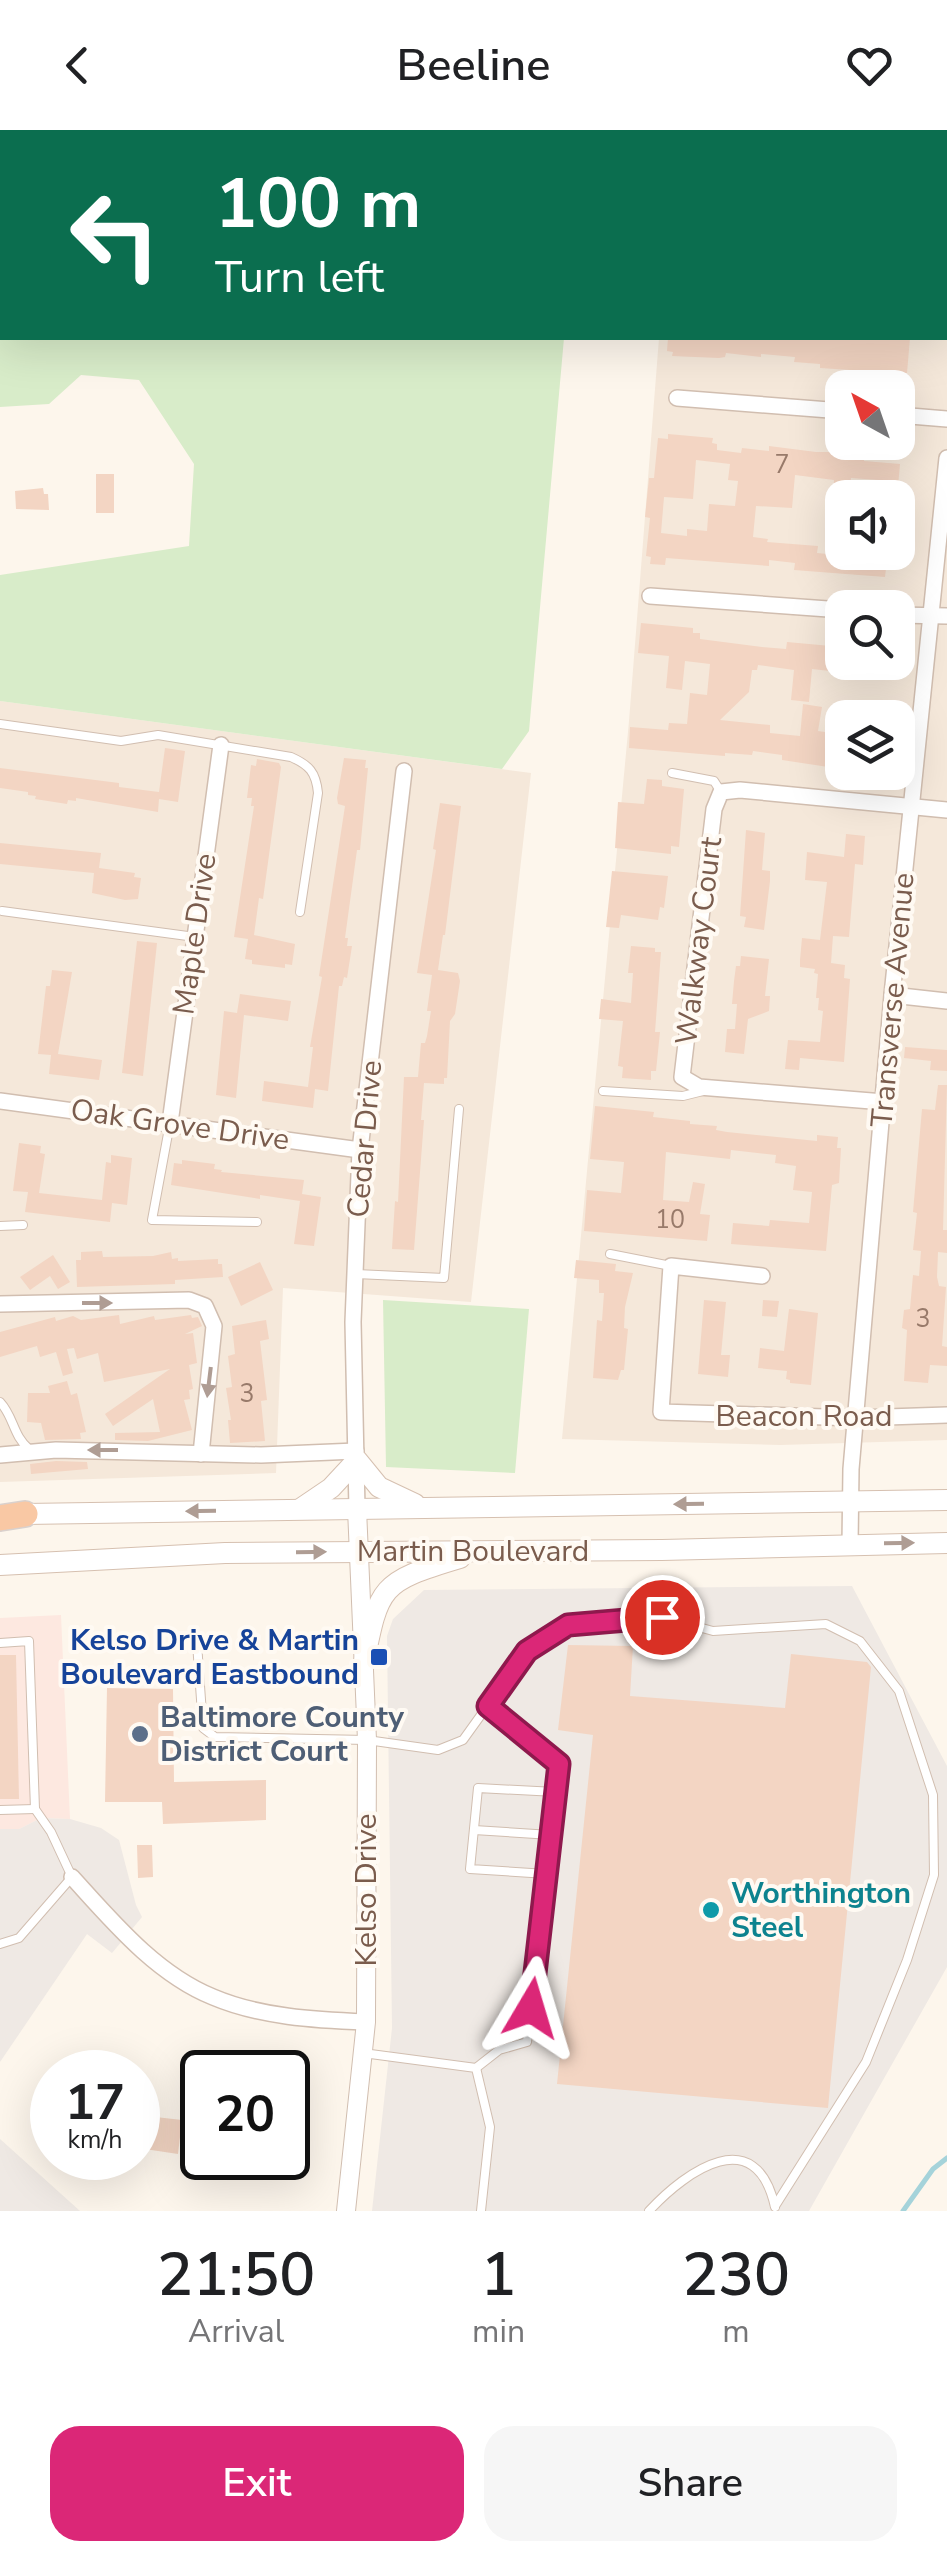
<!DOCTYPE html>
<style>
:root{--surface:#fff;--page:#f6f6f6;--text:#202124;--muted:#757577;--accent:#db2777}
body{margin:0;font-family:"Nunito Sans",sans-serif;background:var(--page);color:var(--text);height:100vh;display:flex;flex-direction:column;font-size:38px;white-space:nowrap}
*{box-sizing:border-box;margin:0}
p{font-size:32px;color:var(--muted)}
.icon{flex:none;width:55px;height:55px;fill:none;stroke:currentColor;stroke-width:2;stroke-linecap:round;stroke-linejoin:round}
.map{position:relative;height:2081px;overflow:hidden}
.details{display:flex;flex-direction:column;background:var(--surface);flex:1}
.details>*{flex:none}
.hud{position:absolute;left:0px;top:0px;width:948px;height:210px;box-shadow:0 10px 40px #0002;background:#0b6e4f;color:#fff;overflow:hidden}
.needle{width:65px;rotate:320deg}
.controls{position:absolute;left:825px;top:240px;display:grid;gap:20px}
.controls a{display:grid;place-items:center;width:90px;height:90px;border-radius:20px;background:var(--surface);box-shadow:0 10px 40px #0002;font-size:50px}
.speed{position:absolute;left:30px;top:1920px;display:flex;gap:20px;font-size:50px;font-weight:700;text-align:center}
.speed>*{display:grid;place-content:center;width:130px;height:130px;border-radius:50%;background:var(--surface);box-shadow:0 10px 40px #0002;line-height:1}
.speed small{font-size:25px;font-weight:400}
.speed .limit{border:5px solid #111;border-radius:15px;background:#fff;color:#111}
.pin{position:absolute;display:grid;place-items:center;width:85px;height:85px;color:#fff;margin:-42px;border:5px solid #fff;border-radius:50%;box-shadow:0 2px 10px #0007}
.me{position:absolute;width:110px;margin:-55px;rotate:7deg;stroke-linejoin:round;filter:drop-shadow(0 0 8px #0008)}
.turn{display:flex;align-items:center;gap:35px;height:210px;padding:0 50px;font-size:45px}
.turn .icon{width:130px;height:130px;stroke-width:2.5}
.turn b{display:block;font-size:70px;line-height:85px}
.eta{display:flex;justify-content:space-evenly;align-items:center;height:170px;text-align:center}
.eta b{font-size:60px;font-weight:600;line-height:70px}
.primary-button{display:flex;gap:20px;margin-top:auto;padding:20px 50px}
.primary-button a{flex:1;height:115px;border-radius:30px;background:var(--accent);color:#fff;font-size:40px;font-weight:600;line-height:115px;text-align:center}
.primary-button a+a{background:var(--page);color:var(--text)}
header{display:flex;justify-content:space-between;align-items:center;height:130px;padding:0 50px;background:var(--surface);font-size:45px;font-weight:600}
.map>svg:first-child{display:block}
.residential{fill:#f5e8da;fill-rule:evenodd}
.commercial{fill:#fde8e0}
.industrial{fill:#efe9e4}
.green{fill:#d8ecc9}
.lines{fill:none;stroke-linecap:round;stroke-linejoin:round}
.stream{stroke:#a5d3da;stroke-width:5}
.building{fill:#f3d5c3;fill-rule:evenodd}
.service-casing{stroke:#d1beb0;stroke-width:10}
.minor-casing{stroke:#d1beb0;stroke-width:18}
.tertiary-casing{stroke:#d1beb0;stroke-width:20}
.secondary-casing{stroke:#d6c0b0;stroke-width:22}
.trunk-casing{stroke:#dad1cd;stroke-width:28}
.service{stroke:#fff;stroke-width:8}
.minor{stroke:#fff;stroke-width:15}
.tertiary{stroke:#fff;stroke-width:18}
.secondary{stroke:#fff;stroke-width:20}
.trunk{stroke:#f9c8a4;stroke-width:25}
.oneway{fill:#af9d94}
.route-casing{stroke:#8e194d;stroke-width:25}
.route{stroke:#db2777;stroke-width:18}
.transit-dot{fill:#1a4fb4;stroke:#fffaf3;stroke-width:4}
.service-dot{fill:#5c6f8a;stroke:#fffaf3;stroke-width:4}
.culture-dot{fill:#0f9aa8;stroke:#fffaf3;stroke-width:4}
.labels{text-anchor:middle;dominant-baseline:central;stroke-width:8;stroke-linejoin:round;paint-order:stroke}
.number-label{font-size:25px;fill:#987a6a}
.street-label{font-size:30px;fill:#7a5c4d;stroke:#fffaf3}
.transit-label{font-size:30px;font-weight:bold;fill:#164399;stroke:#fffaf3;text-anchor:end}
.service-label{font-size:30px;font-weight:bold;fill:#4e5e75;stroke:#fffaf3;text-anchor:start}
.culture-label{font-size:30px;font-weight:bold;fill:#0d838f;stroke:#fffaf3;text-anchor:start}
</style>
<header><svg class="icon" aria-label="back" viewBox="0 0 24 24"><path d="M15 5l-7 7 7 7"/></svg>Beeline<svg class="icon" aria-label="heart" viewBox="0 0 24 24"><path d="M12 20l-8-8c-3-5 5-10 8-4 3-6 11-1 8 4z"/></svg></header>
<div class="map">
<svg width="947" height="2081" viewBox="0 0 947 2081">
<rect width="100%" height="100%" fill="#fdf6ec"/>
<g class="residential">
<path d="M676,0H947V1310L780,1315L562,1309L629,591L659,208H945V2H675ZM842,258H898V312H842ZM842,368H898V422H842ZM842,478H898V532H842ZM842,588H898V642H842Z"/>
<polygon points="0,571 531,643 471,1172 283,1158 276,1343 0,1352"/>
</g>
<polygon class="commercial" points="61,1485 70,1689 41,1688 19,1699 0,1699 0,1488"/>
<g class="industrial">
<polygon points="852,1456 947,1636 947,1837 809,2081 372,2081 392,1898 387,1506 393,1489 424,1460"/>
<polygon points="41,1688 70,1689 101,1698 119,1710 136,1775 142,1787 112,1823 87,1804 0,1932 0,1699 19,1699"/>
<polygon points="0,2009 80,2081 0,2081"/>
</g>
<g class="green">
<polygon points="0,0 582,0 2,2 2,208 564,208 529,601 502,639 0,571 0,445 189,416 194,334 139,250 81,245 49,274 0,277"/>
<polygon points="383,1170 529,1179 515,1343 386,1337"/>
</g>
<g class="lines">
<polyline class="stream" points="903,2081 933,2039 947,2028"/>
</g>
<g class="building">
<polygon points="668,208 910,208 907,243 897,243 897,250 875,248 865,245 865,241 820,238 820,234 794,232 795,227 761,224 761,227 726,223 725,227 719,228 672,226 673,222 667,221"/>
<path d="M668,304L713,308L712,313L717,314V320L741,323L742,318L769,321V316L816,322H852V326L864,327V331L900,334L897,368H876L878,350L851,348L849,368H833L834,350L795,345L792,378L756,376L753,407L768,409L767,412L818,416L817,423L868,428V422H888L885,447L794,440L795,433L769,430V436L666,428L665,435L650,434L651,427L646,426L650,388L645,387L649,348H654L658,308L668,309ZM696,330L730,334L728,350L738,351L735,376L709,374L707,401L687,399V406L661,403L664,367L693,369Z"/>
<rect x="96" y="344" width="18" height="39"/>
<polygon points="43,358 44,364 48,364 49,380 16,379 15,361"/>
<polygon points="641,493 693,498 693,503 700,503 700,509 762,517 786,519 787,512 842,517 842,536 831,535 830,541 812,539 809,572 791,570 794,540 758,535 757,540 752,540 749,562 720,590 770,595 770,603 800,606 803,574 822,577 818,601 839,604 835,638 782,630 782,625 753,621 752,625 725,623 725,626 629,618 630,597 668,600 669,593 687,594 690,563 707,565 710,534 685,531 682,560 666,558 669,526 638,523"/>
<polygon points="861,532 880,532 879,550 860,549"/>
<polygon points="165,618 185,621 178,672 159,669 158,682 76,668 76,671 68,670 67,674 35,669 36,666 28,665 28,662 0,658 0,638 119,653 119,657 159,662"/>
<polygon points="344,628 366,630 365,638 368,638 360,720 357,720 345,808 348,808 347,816 352,816 347,848 344,847 342,856 339,856 328,961 315,959 313,978 262,971 264,951 308,957 313,917 310,917 322,847 319,846 345,676 338,674 337,668"/>
<polygon points="257,629 279,633 281,637 263,769 259,768 254,805 295,814 292,835 285,834 285,838 252,834 252,830 245,829 248,809 234,807 254,676 251,676 252,668 247,668 251,635 256,636"/>
<polygon points="647,649 662,650 662,656 684,659 679,717 671,716 671,724 615,718 618,672 644,674"/>
<polygon points="440,673 461,676 445,805 443,805 438,840 458,843 460,851 455,884 450,891 447,948 444,948 444,954 424,953 421,990 424,990 414,1120 392,1119 395,1071 398,1072 404,947 418,947 421,913 425,913 427,906 431,881 427,881 432,845 417,843 436,720 433,719"/>
<polygon points="746,700 765,703 762,740 770,741 770,751 764,800 744,797 746,787 740,786"/>
<polygon points="846,704 865,706 863,735 855,734 849,807 833,806 831,833 845,835 844,848 850,849 844,932 800,928 799,940 785,939 788,910 820,912 823,881 818,880 819,868 816,868 818,844 814,843 815,839 800,837 800,830 802,808 820,810 827,752 805,750 807,722 844,727"/>
<polygon points="0,713 101,723 99,738 135,743 134,747 141,748 138,769 125,770 92,763 94,743 0,734"/>
<polygon points="612,741 668,746 664,778 660,777 658,790 621,785 619,798 606,797"/>
<polygon points="137,811 157,813 143,946 122,943"/>
<polygon points="631,816 655,818 655,822 661,822 655,902 660,902 656,941 651,941 651,950 622,948 623,937 618,936 623,891 599,889 601,869 631,873 633,843 628,843"/>
<polygon points="741,826 769,829 765,866 770,866 769,881 748,889 744,924 725,922 727,899 735,899 737,874 732,874 734,851 736,836 740,836"/>
<polygon points="52,840 72,842 58,924 102,930 99,950 49,944 51,925 38,924 46,856 50,856"/>
<polygon points="240,864 291,871 288,891 244,885 236,968 216,965 224,881 237,883"/>
<polygon points="905,917 947,920 947,941 930,940 931,931 904,928"/>
<polygon points="938,955 947,955 943,1100 947,1100 947,1123 938,1122 937,1147 939,1156 946,1157 942,1216 947,1217 947,1236 930,1235 928,1253 904,1251 907,1200 902,1198 904,1180 910,1179 913,1145 919,1146 921,1121 913,1120 917,1083 913,1082 922,979 935,980"/>
<polygon points="595,976 654,982 653,987 690,991 690,994 717,996 716,1000 727,1002 817,1011 817,1005 838,1007 837,1018 841,1018 839,1053 832,1055 826,1121 731,1114 733,1093 769,1096 770,1090 809,1093 812,1062 793,1060 796,1036 775,1033 776,1025 731,1020 730,1029 666,1022 663,1070 689,1072 693,1052 705,1054 700,1084 710,1085 707,1111 584,1101 587,1060 621,1063 624,1032 590,1029"/>
<polygon points="19,1013 41,1016 40,1023 45,1024 39,1063 102,1070 106,1032 111,1033 111,1025 132,1028 127,1075 112,1073 110,1092 25,1082 28,1062 13,1061"/>
<polygon points="182,1030 215,1034 214,1039 222,1040 221,1042 304,1050 302,1064 321,1067 314,1116 294,1114 300,1071 260,1065 260,1069 171,1055 174,1033 182,1034"/>
<polygon points="102,1121 103,1127 153,1126 171,1122 172,1129 178,1128 178,1131 218,1129 218,1134 222,1134 223,1147 175,1150 175,1154 77,1157 76,1130 81,1130 81,1122"/>
<polygon points="53,1125 70,1152 58,1159 50,1146 30,1160 20,1147"/>
<polygon points="576,1130 616,1134 615,1141 633,1143 625,1177 624,1198 628,1199 624,1240 621,1240 618,1250 593,1248 597,1190 602,1191 604,1163 599,1163 599,1150 574,1148"/>
<polygon points="260,1132 273,1160 241,1176 228,1147"/>
<polygon points="704,1170 726,1172 721,1225 730,1225 728,1247 698,1244"/>
<polygon points="763,1170 779,1171 777,1187 762,1186"/>
<polygon points="789,1179 818,1183 811,1255 790,1253 790,1250 786,1249 787,1241 758,1238 760,1218 784,1221"/>
<polygon points="119,1185 120,1194 154,1186 155,1190 191,1185 192,1188 198,1187 202,1196 185,1204 193,1203 197,1233 189,1235 193,1259 189,1260 190,1269 184,1270 192,1300 148,1311 115,1310 115,1303 160,1302 153,1269 113,1296 105,1284 170,1239 104,1252 98,1223 77,1229 74,1218 67,1219 73,1243 63,1246 56,1222 40,1227 37,1216 0,1227 0,1202 55,1187 56,1191 73,1186 81,1190"/>
<polygon points="266,1190 269,1209 260,1211 267,1270 261,1271 265,1311 230,1313 228,1290 231,1290 226,1258 232,1257 228,1226 235,1224 232,1196"/>
<polygon points="67,1251 71,1265 77,1263 86,1302 80,1303 81,1309 45,1310 41,1293 27,1292 28,1263 50,1263 48,1256"/>
<polygon points="56,1331 87,1332 88,1339 31,1344 30,1334"/>
<polygon points="568,1515 633,1516 630,1566 785,1578 791,1524 867,1532 871,1537 828,1978 557,1954 593,1605 558,1600"/>
<polygon points="0,1525 16,1525 19,1669 0,1669"/>
<polygon points="107,1558 173,1559 174,1652 266,1650 266,1690 163,1694 162,1672 105,1672"/>
<polygon points="137,1715 152,1715 153,1747 138,1748"/>
<polygon points="138,1985 182,1990 178,2024 138,2018"/>
</g>
<g class="lines">
<defs>
<g id="service">
<path d="M0,594L121,611L158,605L291,627C309,635 316,642 318,663L300,782"/>
<polyline points="672,643 714,651 721,662"/>
<polyline points="2,781 195,807"/>
<polyline points="603,961 683,966 703,961"/>
<polyline points="170,993 152,1090 257,1092"/>
<polyline points="0,1096 23,1095"/>
<polyline points="610,1124 671,1136"/>
<polyline points="356,1144 444,1148 459,979"/>
<path d="M0,1272C14,1287 13,1306 29,1319"/>
<polyline points="0,1513 29,1511 35,1679 51,1702 72,1747 19,1808 0,1814"/>
<polyline points="197,1513 203,1598 215,1607 367,1610 438,1620 463,1610 527,1521 568,1495 662,1487 713,1501 826,1494 860,1511 899,1561 933,1665 934,1745 907,1830 866,1932 775,2076"/>
<polyline points="0,1680 35,1679"/>
<polyline points="474,1700 551,1705"/>
<polyline points="547,1744 470,1739 478,1658 556,1662"/>
<polyline points="363,1923 476,1938 490,1997 481,2081"/>
<polyline points="476,1938 499,1920 527,1912 559,1635 488,1575"/>
<path d="M649,2081C687,2040 756,1992 775,2077"/>
</g>
<g id="minor">
<polyline points="945,84 947,84"/>
<polyline points="677,268 842,281"/>
<polyline points="898,285 947,289"/>
<polyline points="650,466 842,480"/>
<polyline points="898,485 947,486"/>
<polyline points="892,865 947,871"/>
<polyline points="0,971 360,1020"/>
<polyline points="884,972 699,957 682,947 714,679 721,662 740,660 947,680"/>
<polyline points="170,993 221,615"/>
<polyline points="762,1146 671,1136 661,1282 857,1288 947,1285"/>
<polyline points="0,1174 189,1170 205,1176 214,1196 201,1324"/>
<polyline points="0,1325 56,1320 261,1325 356,1321"/>
<polyline points="357,1379 353,1192 360,1020 404,641"/>
<polyline points="850,1414 851,1339 892,865 947,328"/>
<path d="M72,1747C112,1791 156,1844 213,1867C260,1887 315,1890 366,1892"/>
</g>
<polyline id="tertiary" points="346,2081 366,1892 367,1610 357,1379"/>
<g id="secondary">
<polyline points="300,1379 331,1358 357,1330 379,1357 415,1374"/>
<polyline points="25,1384 947,1370"/>
<polyline points="0,1435 225,1423 662,1420 947,1413"/>
<path d="M363,1537C379,1456 379,1452 460,1428"/>
</g>
<polyline id="trunk" points="0,1388 25,1384"/>
</defs>
<use href="#service" class="service-casing"/>
<use href="#minor" class="minor-casing"/>
<use href="#tertiary" class="tertiary-casing"/>
<use href="#secondary" class="secondary-casing"/>
<use href="#trunk" class="trunk-casing"/>
<use href="#service" class="service"/>
<use href="#minor" class="minor"/>
<use href="#tertiary" class="tertiary"/>
<use href="#secondary" class="secondary"/>
<use href="#trunk" class="trunk"/>
</g>
<defs><path id="oneway-solid" d="M-6-.8H1V-3.2L6.5 0L1 3.2V.8H-6Z" transform="scale(2.5)"/></defs>
<g class="oneway">
<use href="#oneway-solid" transform="translate(97 1173)"/>
<use href="#oneway-solid" transform="translate(209 1252) rotate(97)"/>
<use href="#oneway-solid" transform="translate(103 1320) rotate(180)"/>
<use href="#oneway-solid" transform="translate(689 1374) rotate(179)"/>
<use href="#oneway-solid" transform="translate(201 1381) rotate(179)"/>
<use href="#oneway-solid" transform="translate(899 1413) rotate(-1)"/>
<use href="#oneway-solid" transform="translate(311 1422) rotate(-1)"/>
</g>
<g class="lines">
<defs>
<polyline id="route" points="531,1878 559,1634 488,1576 527,1521 568,1495 662,1487"/>
</defs>
<use href="#route" class="route-casing"/>
<use href="#route" class="route"/>
</g>
<rect class="transit-dot" x="369" y="1517" width="20" height="20" rx="5"/>
<circle class="service-dot" cx="140" cy="1604" r="10"/>
<circle class="culture-dot" cx="711" cy="1780" r="10"/>
<g class="labels">
<g class="number-label">
<text x="782" y="335">7</text>
<text x="670" y="1090">10</text>
<text x="923" y="1189">3</text>
<text x="247" y="1264">3</text>
</g>
<g class="street-label">
<text transform="translate(195 804) rotate(-82)">Maple Drive</text>
<text transform="translate(699 811) rotate(-83)">Walkway Court</text>
<text transform="translate(893 870) rotate(-85)">Transverse Avenue</text>
<text transform="translate(180 995) rotate(8)">Oak Grove Drive</text>
<text transform="translate(365 1009) rotate(-85)">Cedar Drive</text>
<text x="804" y="1286">Beacon Road</text>
<text x="473" y="1421">Martin Boulevard</text>
<text transform="translate(366 1760) rotate(-90)">Kelso Drive</text>
</g>
<g class="transit-label">
<text x="359" y="1510">Kelso Drive &amp; Martin<tspan x="359" dy="34">Boulevard Eastbound</tspan></text>
</g>
<g class="service-label">
<text x="160" y="1587">Baltimore County<tspan x="160" dy="34">District Court</tspan></text>
</g>
<g class="culture-label">
<text x="731" y="1763">Worthington<tspan x="731" dy="34">Steel</tspan></text>
</g>
</g>
</svg>
<div class="controls">
<a><svg class="needle" viewBox="-14 -14 28 28"><path d="M0-13l5 13h-10z" fill="#e53935"/><path d="M0 13l5-13h-10z" fill="#757577"/></svg></a>
<a><svg class="icon" aria-label="sound" viewBox="0 0 24 24"><path d="M4 9h4l5-4v14l-5-4H4zM17 9q2 3 0 6"/></svg></a>
<a><svg class="icon" aria-label="search" viewBox="0 0 24 24"><circle cx="10" cy="10" r="6"/><path d="M15 15l6 6"/></svg></a>
<a><svg class="icon" aria-label="layers" viewBox="0 0 24 24"><path d="M12 4l9 5-9 5-9-5zM3 14l9 5 9-5"/></svg></a>
</div>
<div class="speed"><div>17<small>km/h</small></div><div class="limit">20</div></div>
<div class="pin" style="left:662px;top:1487px;background:#d93025"><svg class="icon" aria-label="arrive" viewBox="0 0 24 24"><path d="M6 21V4h12l-3 4 3 4H6"/></svg></div>
<svg class="me" style="left:531px;top:1878px" viewBox="-20 -20 40 40"><path d="M0-17L14 15 0 8-14 15z" fill="#db2777" stroke="#fff" stroke-width="4"/></svg>
<div class="hud">
<div class="turn"><svg class="icon" aria-label="left" viewBox="0 0 24 24"><path d="M17 20v-9H6M10 6l-5 5 5 5"/></svg><div><b>100 m</b>Turn left</div></div>
</div>
</div>
<section class="details">
<div class="eta">
<div><b>21:50</b><p>Arrival</p></div>
<div><b>1</b><p>min</p></div>
<div><b>230</b><p>m</p></div>
</div>
<div class="primary-button"><a>Exit</a><a>Share</a></div>
</section>
